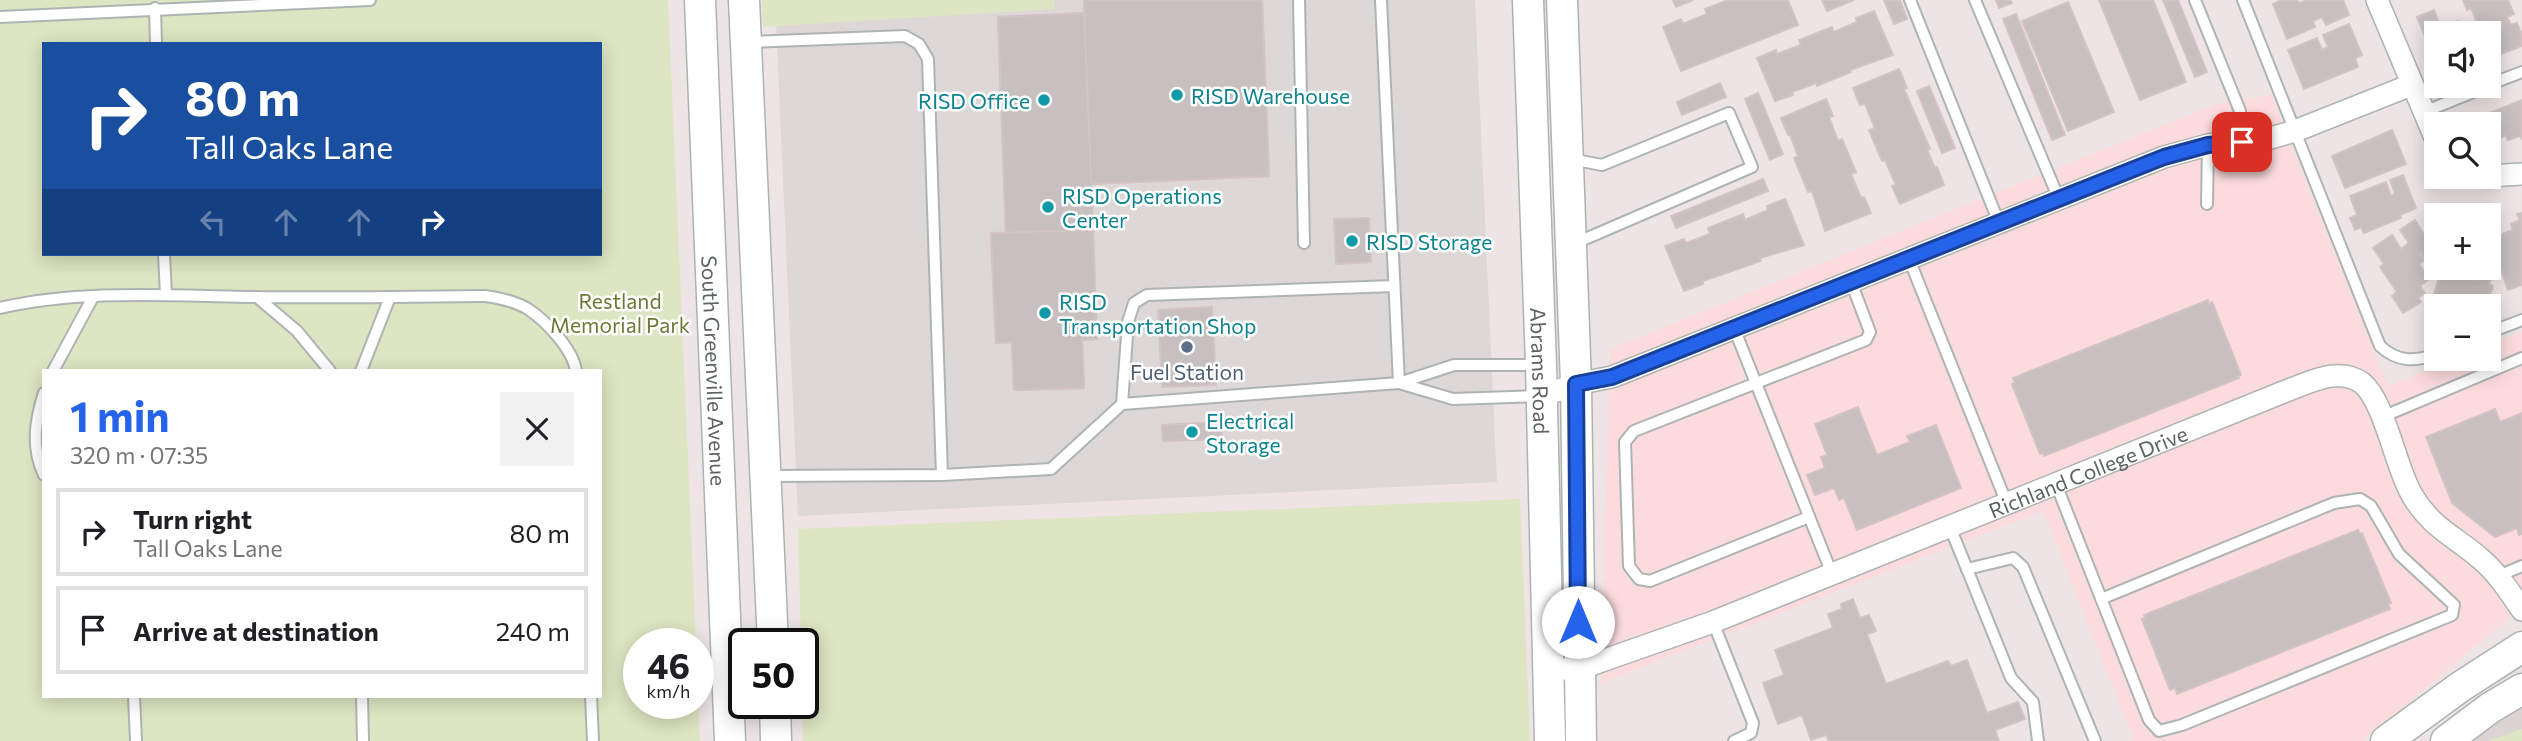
<!DOCTYPE html>
<meta charset="utf-8">
<style>
:root{--surface:#fff;--page:#f2f2f2;--text:#202124;--muted:#757577;--line:#e0e0e0;--accent:#2563eb}
body{margin:0;font-family:Commissioner,sans-serif;background:var(--page);color:var(--text);height:100vh;display:flex;flex-direction:column;font-size:26px;white-space:nowrap}
*{box-sizing:border-box;margin:0}
p{font-size:23px;color:var(--muted)}
.icon{flex:none;width:38px;height:38px;fill:none;stroke:currentColor;stroke-width:2;stroke-linecap:round;stroke-linejoin:round}
.map{position:relative;flex:1;overflow:hidden}
.panel{position:absolute;left:42px;top:369px;width:560px;height:329px;display:flex;flex-direction:column;background:var(--surface);border-radius:0px;box-shadow:0 4px 18px #0003}
.panel>*{flex:none}
.hud{position:absolute;left:42px;top:42px;width:560px;height:214px;border-radius:0px;box-shadow:0 4px 18px #0003;background:#1a4fa0;color:#fff;overflow:hidden}
.controls{position:absolute;left:2424px;top:21px;display:grid;gap:14px}
.controls a{display:grid;place-items:center;width:77px;height:77px;border-radius:0px;background:var(--surface);box-shadow:0 4px 18px #0003;font-size:35px}
.speed{position:absolute;left:623px;top:628px;display:flex;gap:14px;font-size:35px;font-weight:700;text-align:center}
.speed>*{display:grid;place-content:center;width:91px;height:91px;border-radius:50%;background:var(--surface);box-shadow:0 4px 18px #0003;line-height:1}
.speed small{font-size:18px;font-weight:400}
.speed .limit{border:4px solid #111;border-radius:10px;background:#fff;color:#111}
.pin{position:absolute;display:grid;place-items:center;width:60px;height:60px;color:#fff;margin:-30px;border-radius:14px;box-shadow:0 4px 10px #0006}
.me{position:absolute;width:77px;margin:-38px;rotate:0deg;stroke-linejoin:round;filter:drop-shadow(0 0 5px #0008)}
.turn{display:flex;align-items:center;gap:24px;height:147px;padding:0 28px;font-size:32px}
.turn .icon{width:91px;height:91px;stroke-width:2.5}
.turn b{display:block;font-size:49px;line-height:60px}
.lanes{display:flex;align-items:center;height:66px;padding:0 28px;background:#0003;justify-content:center;gap:35px;direction:ltr}
.lanes .off{opacity:.35}
.round{display:grid;place-items:center;flex:none;width:74px;height:74px;border-radius:0px;background:var(--page)}
.head{display:flex;align-items:center;justify-content:space-between;height:119px;padding:0 28px}
h1{font-size:42px;font-weight:700;line-height:52px;color:var(--accent)}
ul{padding:0;list-style:none}
li{display:flex;align-items:center;gap:21px;height:88px;margin:0 14px 10px;padding:0 14px;border:4px solid var(--line);border-radius:0px}
li div{flex:1}
li b{display:block;font-size:26px}
li em{font-style:normal}
.map>svg:first-child{display:block}
.commercial{fill:#fcdbdc}
.industrial{fill:#ddd7d7}
.education{fill:#ded3d3}
.green{fill:#dde5c2;fill-rule:evenodd}
.building{fill:#c7bfc0;stroke:#d3c3c5;stroke-width:2}
.lines{fill:none;stroke-linecap:round;stroke-linejoin:round}
.lane-casing{stroke:#adb4b3;stroke-width:14}
.street-casing{stroke:#adb4b3;stroke-width:24}
.secondary-casing{stroke:#acb4b2;stroke-width:33}
.lane{stroke:#fff;stroke-width:10}
.street{stroke:#fff;stroke-width:21}
.secondary{stroke:#fff;stroke-width:30}
.route-casing{stroke:#184099;stroke-width:18}
.route{stroke:#2563eb;stroke-width:12}
.culture-dot{fill:#0f9aa8;stroke:#fff;stroke-width:2.5}
.service-dot{fill:#5c6f8a;stroke:#fff;stroke-width:2.5}
.labels{text-anchor:middle;dominant-baseline:central;stroke-width:5;stroke-linejoin:round;paint-order:stroke}
.culture-label{font-size:21px;fill:#0d838f;stroke:#fff;text-anchor:start}
.park-label{font-size:21px;fill:#697a35;stroke:#fff}
.street-label{font-size:21px;fill:#5c6462;stroke:#fff}
.service-label{font-size:21px;fill:#4e5e75;stroke:#fff}
</style>
<div class="map">
<svg width="2522" height="741" viewBox="0 0 2522 741">
<rect width="100%" height="100%" fill="#eee4e5"/>
<polygon class="commercial" points="2271,95 2388,386 2455,359 2488,359 2489,345 2522,331 2522,607 2363,741 2134,741 2043,511 1601,683 1610,349 2218,103"/>
<polygon class="industrial" points="775,0 1475,0 1497,482 798,516"/>
<polygon class="education" points="2522,707 2522,741 2472,741 2494,724"/>
<g class="green">
<path d="M0,0H668L696,644H639V704L698,703L700,741H0ZM44,44H600V254H44ZM44,371H600V696H44Z"/>
<polygon points="762,0 1055,0 1055,9 763,27"/>
<polygon points="1520,499 1530,741 803,741 803,644 801,644 798,529"/>
<polygon points="2522,729 2522,741 2488,741 2490,740"/>
</g>
<g class="building">
<polygon points="1084,0 1262,0 1269,176 1091,184 1097,339 1082,340 1084,388 1014,390 1012,342 996,343 991,233 1006,233 998,17 1084,13"/>
<polygon points="1084,0 1262,0 1269,176 1091,184"/>
<polygon points="1673,0 1693,0 1676,7"/>
<polygon points="1728,0 1788,0 1798,25 1681,71 1663,27 1681,19 1683,24 1707,14 1705,9"/>
<polygon points="1822,0 1854,0 1827,11"/>
<polygon points="1884,0 1900,0 1907,19 1894,24"/>
<polygon points="1996,0 2010,0 2012,3 1999,8"/>
<polygon points="2099,0 2153,0 2186,82 2140,100"/>
<polygon points="2163,0 2178,0 2207,72 2195,77"/>
<polygon points="2282,0 2297,0 2299,3 2307,0 2343,0 2349,15 2326,25 2322,17 2313,21 2315,27 2287,39 2273,4"/>
<polygon points="2463,0 2508,0 2514,14 2507,17 2511,25 2517,23 2522,35 2522,46 2488,59 2488,33 2476,33 2474,27 2478,25 2471,8 2467,10"/>
<polygon points="2068,2 2114,112 2068,131 2022,21"/>
<polygon points="2434,10 2441,28 2458,21 2463,33 2436,33 2436,63 2417,17"/>
<polygon points="1874,11 1893,55 1850,70 1851,72 1817,86 1816,83 1792,92 1793,95 1775,101 1757,58 1776,50 1777,54 1801,45 1799,40 1832,27 1834,32 1857,22 1856,18"/>
<polygon points="1084,13 1093,230 1006,233 998,17"/>
<polygon points="2016,14 2065,135 2052,140 2003,19"/>
<polygon points="2349,24 2362,55 2355,58 2358,67 2304,89 2288,50 2317,38 2322,50 2328,47 2323,35"/>
<polygon points="1899,69 1907,88 1904,89 1930,149 1927,150 1935,168 1937,167 1944,185 1900,204 1892,186 1896,185 1885,160 1882,161 1869,130 1875,128 1865,104 1860,105 1853,88"/>
<polygon points="1720,83 1726,97 1682,115 1677,102"/>
<polygon points="1929,86 1955,148 1942,153 1917,91"/>
<polygon points="1758,93 1783,154 1770,160 1745,99"/>
<polygon points="1826,99 1833,116 1829,117 1838,141 1842,139 1856,172 1851,174 1861,198 1864,197 1871,213 1825,231 1812,191 1808,192 1794,158 1798,156 1790,135 1788,135 1781,118"/>
<polygon points="2522,100 2522,139 2520,136 2508,140 2506,135 2494,140 2493,137 2488,139 2488,124 2470,124 2469,121"/>
<polygon points="2392,130 2406,164 2345,188 2332,156"/>
<polygon points="2403,175 2416,208 2400,215 2401,218 2364,233 2361,227 2355,230 2350,218 2357,215 2350,196 2386,182 2391,196 2395,194 2390,180"/>
<polygon points="1763,179 1768,191 1676,228 1671,216"/>
<polygon points="1785,199 1804,245 1760,258 1761,261 1703,281 1703,284 1684,291 1665,246 1684,239 1686,243 1710,234 1708,228 1743,214 1745,220 1768,210 1767,206"/>
<polygon points="2522,213 2522,285 2508,290 2490,238 2513,230 2511,224 2520,220 2517,214"/>
<polygon points="1369,218 1371,262 1336,264 1334,219"/>
<polygon points="2415,220 2436,253 2426,260 2421,252 2419,253 2424,261 2419,264 2429,279 2420,286 2425,293 2418,298 2421,302 2403,313 2392,296 2397,292 2380,267 2384,264 2373,248 2392,235 2401,249 2409,243 2400,230"/>
<polygon points="1093,230 1097,339 1082,340 1084,388 1014,390 1012,342 996,343 991,233"/>
<polygon points="2442,268 2454,268 2453,271 2458,273 2460,269 2457,268 2477,268 2473,280 2476,281 2479,271 2492,275 2489,284 2493,286 2488,303 2481,301 2479,306 2436,306 2436,319 2427,317"/>
<polygon points="2208,300 2209,304 2212,302 2241,375 2238,376 2239,378 2044,456 2043,453 2040,454 2012,384 2015,383 2013,378"/>
<polygon points="1212,307 1216,385 1162,387 1158,310"/>
<polygon points="1858,407 1877,455 1910,442 1907,436 1936,425 1961,488 1857,530 1844,498 1839,500 1834,488 1815,495 1807,475 1825,468 1821,457 1827,455 1815,424"/>
<polygon points="2495,409 2500,422 2522,413 2522,534 2519,535 2517,528 2495,537 2452,503 2426,437"/>
<polygon points="1222,422 1222,439 1163,441 1162,425"/>
<polygon points="2358,530 2360,534 2362,533 2391,603 2388,604 2390,609 2177,694 2175,688 2170,690 2142,619 2145,618 2144,615"/>
<polygon points="1853,599 1860,618 1869,615 1876,631 1867,634 1886,684 1948,661 1951,666 1967,660 1987,713 2018,702 2025,719 1995,730 1999,741 1829,741 1826,735 1811,740 1802,715 1778,724 1763,683 1784,675 1775,650 1833,628 1828,614 1842,609 1841,604"/>
</g>
<g class="lines">
<defs>
<g id="lane">
<polyline points="1299,0 1304,243"/>
<polyline points="1381,0 1399,383"/>
<polyline points="1910,0 1999,223"/>
<polyline points="1975,0 2059,199"/>
<polyline points="2195,0 2240,111 2242,142"/>
<path d="M2243,0L2380,346C2397,362 2415,362 2436,354"/>
<polyline points="155,8 156,44"/>
<polyline points="0,17 370,0"/>
<polyline points="749,42 905,36 919,44 928,59 942,475"/>
<polyline points="2488,85 2522,72"/>
<polyline points="2424,112 2488,86"/>
<polyline points="1571,159 1602,165 1729,113 1752,167 1585,239 1573,239"/>
<polyline points="2207,204 2208,145"/>
<polyline points="164,254 166,295"/>
<polyline points="1909,259 2007,504"/>
<polyline points="257,297 297,331 330,371"/>
<path d="M0,308C82,289 171,296 255,297C332,298 408,297 485,296C500,298 515,301 528,309C546,321 573,349 576,371"/>
<polyline points="1734,328 1832,574"/>
<polyline points="2488,333 2522,320"/>
<polyline points="53,371 93,297"/>
<polyline points="361,371 390,297"/>
<polyline points="1399,383 1453,399 1541,396"/>
<path d="M44,393C35,421 31,448 44,475"/>
<polyline points="1122,404 1128,322 1134,303 1147,295 1394,286"/>
<polyline points="2382,417 2522,358"/>
<polyline points="769,476 942,475 1051,469 1122,404 1399,383 1454,365 1538,365"/>
<polyline points="2056,484 2149,720 2159,731 2182,725 2452,615 2454,605 2399,554 2371,506 2360,499 2334,503 2101,599"/>
<polyline points="1809,517 1650,581 1639,579 1629,566 1625,442 1634,431 1866,340 1870,332 1851,282"/>
<polyline points="1950,527 1967,569 2013,558 2023,567 2095,741"/>
<polyline points="1967,569 2011,678 2033,702 2038,741"/>
<polyline points="2498,576 2522,566"/>
<polyline points="1713,622 1753,723 1751,733 1734,741"/>
<polyline points="134,696 136,741"/>
<polyline points="362,696 363,741"/>
<polyline points="591,696 593,741"/>
</g>
<g id="street">
<polyline points="2377,0 2436,140"/>
<polyline points="2488,176 2522,174"/>
<polyline points="1542,396 1576,384 1612,377 2164,157 2208,145 2267,139 2295,131 2411,85"/>
<path id="s1" d="M1547,669H1579L1713,622L2291,389C2313,381 2340,367 2362,383C2385,402 2395,466 2412,495C2432,529 2455,536 2482,560C2498,574 2510,592 2522,610"/>
</g>
<g id="secondary">
<path id="s2" d="M700,0L730,741"/>
<polyline points="744,0 773,644"/>
<path id="s3" d="M1528,0L1541,365L1550,741"/>
<polyline points="1562,0 1576,384 1581,741"/>
<polyline points="775,704 776,741"/>
<polyline points="2386,741 2460,687 2522,647"/>
<polyline points="2446,741 2490,708 2522,689"/>
</g>
</defs>
<use href="#lane" class="lane-casing"/>
<use href="#street" class="street-casing"/>
<use href="#secondary" class="secondary-casing"/>
<use href="#lane" class="lane"/>
<use href="#street" class="street"/>
<use href="#secondary" class="secondary"/>
</g>
<g class="lines">
<defs>
<polyline id="route" points="1578,622 1576,384 1612,377 2164,157 2208,145 2242,142"/>
</defs>
<use href="#route" class="route-casing"/>
<use href="#route" class="route"/>
</g>
<g class="culture-dot">
<circle cx="1177" cy="95" r="7"/>
<circle cx="1044" cy="100" r="7"/>
<circle cx="1048" cy="207" r="7"/>
<circle cx="1352" cy="241" r="7"/>
<circle cx="1045" cy="313" r="7"/>
<circle cx="1192" cy="432" r="7"/>
</g>
<circle class="service-dot" cx="1187" cy="347" r="7"/>
<g class="labels">
<g class="culture-label">
<text x="1191" y="95">RISD Warehouse</text>
<text x="1030" y="100" text-anchor="end">RISD Office</text>
<text x="1062" y="195">RISD Operations<tspan x="1062" dy="24">Center</tspan></text>
<text x="1366" y="241">RISD Storage</text>
<text x="1059" y="301">RISD<tspan x="1059" dy="24">Transportation Shop</tspan></text>
<text x="1206" y="420">Electrical<tspan x="1206" dy="24">Storage</tspan></text>
</g>
<g class="park-label">
<text x="620" y="300">Restland<tspan x="620" dy="24">Memorial Park</tspan></text>
</g>
<g class="street-label">
<text stroke="none"><textPath href="#s3" startOffset="371">Abrams Road</textPath></text>
<text stroke="none"><textPath href="#s2" startOffset="371">South Greenville Avenue</textPath></text>
<text stroke="none"><textPath href="#s1" startOffset="578">Richland College Drive</textPath></text>
</g>
<g class="service-label">
<text x="1187" y="371">Fuel Station</text>
</g>
</g>
</svg>
<div class="controls">
<a><svg class="icon" aria-label="sound" viewBox="0 0 24 24"><path d="M4 9h4l5-4v14l-5-4H4zM17 9q2 3 0 6"/></svg></a>
<a><svg class="icon" aria-label="search" viewBox="0 0 24 24"><circle cx="10" cy="10" r="6"/><path d="M15 15l6 6"/></svg></a>
<a>+</a>
<a>−</a>
</div>
<div class="speed"><div>46<small>km/h</small></div><div class="limit">50</div></div>
<div class="pin" style="left:2242px;top:142px;background:#d93025"><svg class="icon" aria-label="arrive" viewBox="0 0 24 24"><path d="M6 21V4h12l-3 4 3 4H6"/></svg></div>
<svg class="me" style="left:1578px;top:622px" viewBox="-20 -20 40 40"><circle r="19" fill="#fff"/><path d="M0-13L10 11 0 6-10 11z" fill="#2563eb"/></svg>
<div class="hud">
<div class="turn"><svg class="icon" aria-label="right" viewBox="0 0 24 24"><path d="M7 20v-9h11M14 6l5 5-5 5"/></svg><div><b>80 m</b>Tall Oaks Lane</div></div>
<div class="lanes"><svg class="icon off" aria-label="left" viewBox="0 0 24 24"><path d="M17 20v-9H6M10 6l-5 5 5 5"/></svg><svg class="icon off" aria-label="ahead" viewBox="0 0 24 24"><path d="M12 20V5M6 11l6-6 6 6"/></svg><svg class="icon off" aria-label="ahead" viewBox="0 0 24 24"><path d="M12 20V5M6 11l6-6 6 6"/></svg><svg class="icon" aria-label="right" viewBox="0 0 24 24"><path d="M7 20v-9h11M14 6l5 5-5 5"/></svg></div>
</div>
<section class="panel">
<div class="head"><div><h1>1 min</h1><p>320 m · 07:35</p></div><a class="round"><svg class="icon" aria-label="close" viewBox="0 0 24 24"><path d="M6 6l12 12M18 6L6 18"/></svg></a></div>
<ul>
<li><svg class="icon" aria-label="right" viewBox="0 0 24 24"><path d="M7 20v-9h11M14 6l5 5-5 5"/></svg><div><b>Turn right</b><p>Tall Oaks Lane</p></div><em>80 m</em></li>
<li><svg class="icon" aria-label="arrive" viewBox="0 0 24 24"><path d="M6 21V4h12l-3 4 3 4H6"/></svg><div><b>Arrive at destination</b></div><em>240 m</em></li>
</ul>
</section>
</div>
